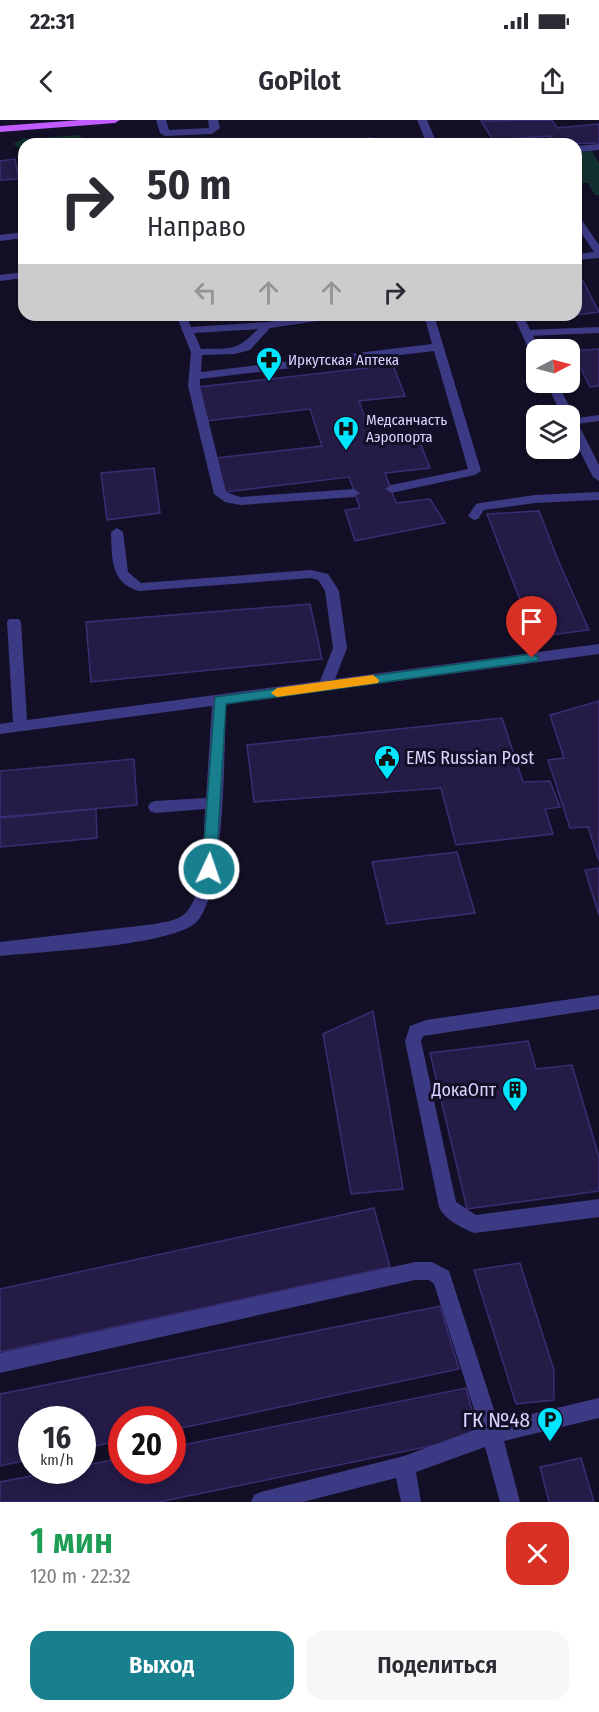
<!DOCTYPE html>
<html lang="ru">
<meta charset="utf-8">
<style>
:root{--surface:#fff;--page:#f7f7f7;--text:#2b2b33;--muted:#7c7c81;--accent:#187f8f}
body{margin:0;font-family:"Fira Sans Condensed",sans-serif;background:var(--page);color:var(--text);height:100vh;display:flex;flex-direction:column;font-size:22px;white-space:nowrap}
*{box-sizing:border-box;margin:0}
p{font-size:20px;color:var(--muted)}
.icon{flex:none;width:33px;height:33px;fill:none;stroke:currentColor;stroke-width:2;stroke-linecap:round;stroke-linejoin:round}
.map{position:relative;height:1382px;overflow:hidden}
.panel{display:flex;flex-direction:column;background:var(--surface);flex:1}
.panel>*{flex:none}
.guide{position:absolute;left:18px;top:18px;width:564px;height:183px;border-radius:18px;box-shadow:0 3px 9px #0003;background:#fff;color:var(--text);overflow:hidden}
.needle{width:39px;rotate:84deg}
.fabs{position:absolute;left:526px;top:219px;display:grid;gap:12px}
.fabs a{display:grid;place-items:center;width:54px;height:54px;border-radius:12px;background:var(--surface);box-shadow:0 3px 9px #0003;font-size:30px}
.speed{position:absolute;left:18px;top:1286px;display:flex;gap:12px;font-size:30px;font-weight:700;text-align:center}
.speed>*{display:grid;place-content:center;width:78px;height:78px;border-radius:50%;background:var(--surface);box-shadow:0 3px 9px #0003;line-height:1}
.speed small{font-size:15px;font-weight:400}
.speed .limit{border:9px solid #d22;background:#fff;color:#111}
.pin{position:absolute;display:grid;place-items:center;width:51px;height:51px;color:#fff;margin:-62px -26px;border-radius:50% 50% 50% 0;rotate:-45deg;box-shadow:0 0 6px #0007}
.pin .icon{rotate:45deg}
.me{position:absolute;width:66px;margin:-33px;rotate:3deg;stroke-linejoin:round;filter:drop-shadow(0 0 4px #0008)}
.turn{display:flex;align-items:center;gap:21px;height:126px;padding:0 30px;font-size:27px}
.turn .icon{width:78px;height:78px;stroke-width:2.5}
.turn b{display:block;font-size:42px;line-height:51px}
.lanes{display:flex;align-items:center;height:57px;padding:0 30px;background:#0003;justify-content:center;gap:30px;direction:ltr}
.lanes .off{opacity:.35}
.round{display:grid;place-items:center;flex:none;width:63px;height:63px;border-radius:18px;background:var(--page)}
.head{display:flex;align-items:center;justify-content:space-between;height:102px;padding:0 30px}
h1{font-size:36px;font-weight:600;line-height:45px;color:#1e9e55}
.primary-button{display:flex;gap:12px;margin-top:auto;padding:12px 30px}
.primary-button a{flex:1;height:69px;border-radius:18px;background:var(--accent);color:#fff;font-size:24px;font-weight:600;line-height:69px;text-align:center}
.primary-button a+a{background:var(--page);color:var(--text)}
.status{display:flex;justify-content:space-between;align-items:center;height:42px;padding:0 30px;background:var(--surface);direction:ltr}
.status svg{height:16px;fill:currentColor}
header{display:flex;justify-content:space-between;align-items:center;height:78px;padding:0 30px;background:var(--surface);font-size:27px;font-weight:600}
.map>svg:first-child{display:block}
.green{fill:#12302f}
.building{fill:#241b47;stroke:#3b2d73;stroke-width:1.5}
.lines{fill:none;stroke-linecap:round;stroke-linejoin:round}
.service{fill:#3d3a85;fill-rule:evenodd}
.tertiary{fill:#3d3a85;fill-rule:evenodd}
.primary{fill:#c25bff;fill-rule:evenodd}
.route{fill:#187f8f;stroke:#10535d;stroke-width:1.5}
.slow{fill:#f59e0b}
.labels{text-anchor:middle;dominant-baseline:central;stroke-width:6;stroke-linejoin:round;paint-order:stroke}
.far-poi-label{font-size:15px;fill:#d9d4ff;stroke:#130f26;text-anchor:start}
.poi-label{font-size:18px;fill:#d9d4ff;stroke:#130f26;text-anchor:start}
.near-poi-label{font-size:21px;fill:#d9d4ff;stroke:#130f26;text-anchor:end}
</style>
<div class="status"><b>22:31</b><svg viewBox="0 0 49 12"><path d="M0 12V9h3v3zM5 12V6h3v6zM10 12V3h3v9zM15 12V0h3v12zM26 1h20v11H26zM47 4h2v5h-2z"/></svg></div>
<header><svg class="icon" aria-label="back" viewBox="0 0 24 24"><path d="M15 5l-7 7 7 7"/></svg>GoPilot<svg class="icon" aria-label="share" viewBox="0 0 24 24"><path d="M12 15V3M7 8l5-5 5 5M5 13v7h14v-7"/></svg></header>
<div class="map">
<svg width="599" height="1382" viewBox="0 0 599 1382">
<rect width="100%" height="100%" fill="#130f26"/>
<g class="green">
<polygon points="78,15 85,19 83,24 24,24 24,31 13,24 22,19"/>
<polygon points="592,31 599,43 599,75 595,75 588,63 576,63 576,32"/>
</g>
<g class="building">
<polygon points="552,0 557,8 599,4 599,23 555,24 550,16 493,20 481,1"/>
<polygon points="372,18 374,24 296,24"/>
<polygon points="229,19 231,24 177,24"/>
<polygon points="501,20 503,24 461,22"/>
<polygon points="15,39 19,59 0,60 0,41"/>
<polygon points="583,161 599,192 554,198 552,195 576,195 576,162"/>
<polygon points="599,229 599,266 590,267 572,231"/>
<polygon points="393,245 405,276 359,281 374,322 418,317 430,348 385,353 396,383 430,379 445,403 355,421 345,390 360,388 349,357 225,372 216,338 322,326 310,289 206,301 198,267"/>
<polygon points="154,348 160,393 107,400 101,353"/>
<polygon points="539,391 558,440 589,510 534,517 487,394"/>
<polygon points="310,484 322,539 91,562 86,502"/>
<polygon points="599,581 599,741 588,707 570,708 548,640 564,638 550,595"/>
<polygon points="502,598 523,662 550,661 560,687 545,689 553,714 456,725 441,668 254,682 247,625"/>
<polygon points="134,639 137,685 0,697 0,651"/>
<polygon points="96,689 97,718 0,727 0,698"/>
<polygon points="457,732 475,793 387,804 372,742"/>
<polygon points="599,748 599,795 585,750"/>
<polygon points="373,891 403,1069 351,1074 323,914"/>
<polygon points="528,921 536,949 572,945 599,1037 599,1071 467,1089 430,933"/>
<polygon points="374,1088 390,1147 0,1232 0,1169"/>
<polygon points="520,1143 554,1250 554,1280 516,1284 474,1150"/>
<polygon points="440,1186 459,1249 172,1310 172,1299 122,1299 122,1320 82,1329 82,1299 32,1299 32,1339 0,1346 0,1274"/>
<polygon points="466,1268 479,1316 159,1382 0,1382 0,1362 61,1350 82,1350 82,1346 122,1338 122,1350 172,1350 172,1327"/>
<polygon points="581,1338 594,1382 549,1382 540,1347"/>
</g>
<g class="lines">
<g class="service">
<polygon points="156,0 166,0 169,10 209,8 208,0 218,0 220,8 212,14 165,16 160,13"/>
<polygon points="599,24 599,30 576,32 576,26"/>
<polygon points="576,95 579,96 599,125 599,138 576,140 576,134 594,132 576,105"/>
<polygon points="24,112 24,118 0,121 0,115"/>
<polygon points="24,152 24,158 0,161 0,155"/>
<path d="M176,195H186L191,207L267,202L315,195H343L338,198L270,208L250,230L235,234L202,235L201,252L432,224L424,195H434L481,351L475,355L391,373L385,369L391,365L468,349L434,231L200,259V266L226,372L240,377L354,369L360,373L354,377L240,385L225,382L214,374L188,266L191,232ZM258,209C236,232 231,228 201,229L194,213Z"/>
<polygon points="599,207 599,213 527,216 522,213 527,210"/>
<polygon points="599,295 599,301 570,305 570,299"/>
<polygon points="599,372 599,380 535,383 484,390 478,399 474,400 468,396 476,384 480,383 535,375"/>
<path d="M117,408L123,412L128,452L141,463L311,450L328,454L339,471L347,528L335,559L599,524V534L226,584C224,625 226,784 193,805C158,827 45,831 0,836V822L155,804C164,802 174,801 182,796C206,780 203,715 205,689L155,693L150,691L148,687L150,683L155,681L206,678L212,586L0,614V604L13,602L7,502L9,499H19L21,502L27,600L320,561L333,528L325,471L318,460L311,458L139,471C110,463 112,437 111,412Z"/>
<path d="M599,875V889L423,916L421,921L456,1082L476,1095L599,1079V1097L474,1113C462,1108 444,1099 439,1087L405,921L410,906L426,900Z"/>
<polygon points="415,1142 432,1142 449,1151 498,1302 599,1278 599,1298 504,1321 520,1382 500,1382 485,1327 416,1352 421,1382 401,1382 396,1358 303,1382 251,1382 254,1375 261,1372 404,1336 480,1308 434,1164 429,1160 415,1160 0,1253 0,1233"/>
</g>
<g class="tertiary">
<polygon points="417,0 427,0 437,24 427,24"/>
<polygon points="513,195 523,195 540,230 537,230 537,237 531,234"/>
<polygon points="546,262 557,262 599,345 599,361 593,357 570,312 570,296 562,296"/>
</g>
<polygon class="primary" points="80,0 120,0 115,3 0,12 0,6"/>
</g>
<polygon class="route" points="532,534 539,538 537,541 226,584 216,749 209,754 204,753 202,749 215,577"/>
<polygon class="slow" points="373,555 379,560 378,563 277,577 271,573 277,568"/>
<defs>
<symbol id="pharmacy-pin" viewBox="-11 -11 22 30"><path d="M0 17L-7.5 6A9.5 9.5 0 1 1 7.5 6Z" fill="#00e5ff" stroke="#130f26"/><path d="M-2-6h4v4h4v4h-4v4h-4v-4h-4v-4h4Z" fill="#111"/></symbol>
<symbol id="hospital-pin" viewBox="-11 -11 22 30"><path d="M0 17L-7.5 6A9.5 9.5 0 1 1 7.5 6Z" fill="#00e5ff" stroke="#130f26"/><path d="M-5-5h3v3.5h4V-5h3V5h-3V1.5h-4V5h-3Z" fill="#111"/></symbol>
<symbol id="civic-pin" viewBox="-11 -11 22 30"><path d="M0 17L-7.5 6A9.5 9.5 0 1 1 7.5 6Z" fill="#00e5ff" stroke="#130f26"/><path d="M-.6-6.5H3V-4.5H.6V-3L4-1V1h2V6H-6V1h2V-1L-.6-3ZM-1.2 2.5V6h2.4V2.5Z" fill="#111"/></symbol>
<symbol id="building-pin" viewBox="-11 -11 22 30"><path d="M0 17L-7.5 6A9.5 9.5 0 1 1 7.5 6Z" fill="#00e5ff" stroke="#130f26"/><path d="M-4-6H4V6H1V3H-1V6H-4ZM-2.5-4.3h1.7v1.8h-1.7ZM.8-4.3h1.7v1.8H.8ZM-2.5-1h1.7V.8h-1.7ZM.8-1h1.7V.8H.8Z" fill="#111"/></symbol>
<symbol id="parking-pin" viewBox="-11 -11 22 30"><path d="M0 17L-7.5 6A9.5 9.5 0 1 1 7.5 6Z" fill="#00e5ff" stroke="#130f26"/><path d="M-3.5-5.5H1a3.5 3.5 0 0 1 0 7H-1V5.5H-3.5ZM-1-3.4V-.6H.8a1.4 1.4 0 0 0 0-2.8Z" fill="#111"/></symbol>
</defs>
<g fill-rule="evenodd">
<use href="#pharmacy-pin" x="254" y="225" width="30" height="40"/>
<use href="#hospital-pin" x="331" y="294" width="30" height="40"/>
<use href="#civic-pin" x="372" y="623" width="30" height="40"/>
<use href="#building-pin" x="500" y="955" width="30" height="40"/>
<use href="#parking-pin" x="535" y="1285" width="30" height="40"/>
</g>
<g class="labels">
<g class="far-poi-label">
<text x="288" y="240">Иркутская Аптека</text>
<text x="366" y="300">Медсанчасть<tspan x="366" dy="17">Аэропорта</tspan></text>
</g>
<g class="poi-label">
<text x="406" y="638">EMS Russian Рost</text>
<text x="496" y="970" text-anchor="end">ДокаОпт</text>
</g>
<g class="near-poi-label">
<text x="530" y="1300">ГК №48</text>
</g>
</g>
</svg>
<div class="fabs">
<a><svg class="needle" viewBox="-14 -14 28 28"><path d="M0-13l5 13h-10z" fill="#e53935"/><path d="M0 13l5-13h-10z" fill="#7c7c81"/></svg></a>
<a><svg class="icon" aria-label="layers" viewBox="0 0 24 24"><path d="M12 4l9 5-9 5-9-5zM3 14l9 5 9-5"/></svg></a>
</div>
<div class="speed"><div>16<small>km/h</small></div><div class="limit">20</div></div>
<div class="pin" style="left:532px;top:538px;background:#d93025"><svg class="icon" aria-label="arrive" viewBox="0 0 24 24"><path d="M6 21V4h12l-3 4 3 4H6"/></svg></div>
<svg class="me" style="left:209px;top:749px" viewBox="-20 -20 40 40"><circle r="17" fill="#187f8f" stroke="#fff" stroke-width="3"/><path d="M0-11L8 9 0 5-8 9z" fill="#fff"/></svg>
<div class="guide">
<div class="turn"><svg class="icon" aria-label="right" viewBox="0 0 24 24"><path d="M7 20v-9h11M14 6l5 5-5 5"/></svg><div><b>50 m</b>Направо</div></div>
<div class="lanes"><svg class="icon off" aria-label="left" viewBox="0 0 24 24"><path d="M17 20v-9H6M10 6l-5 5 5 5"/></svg><svg class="icon off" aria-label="ahead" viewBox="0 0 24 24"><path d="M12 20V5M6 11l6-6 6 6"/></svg><svg class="icon off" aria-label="ahead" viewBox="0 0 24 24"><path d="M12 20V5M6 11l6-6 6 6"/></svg><svg class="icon" aria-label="right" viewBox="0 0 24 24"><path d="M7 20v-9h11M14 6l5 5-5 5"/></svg></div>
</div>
</div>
<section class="panel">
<div class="head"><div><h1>1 мин</h1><p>120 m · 22:32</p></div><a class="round" style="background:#d93025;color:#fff"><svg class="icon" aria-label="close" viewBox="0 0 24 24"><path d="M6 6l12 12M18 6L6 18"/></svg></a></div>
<div class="primary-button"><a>Выход</a><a>Поделиться</a></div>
</section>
